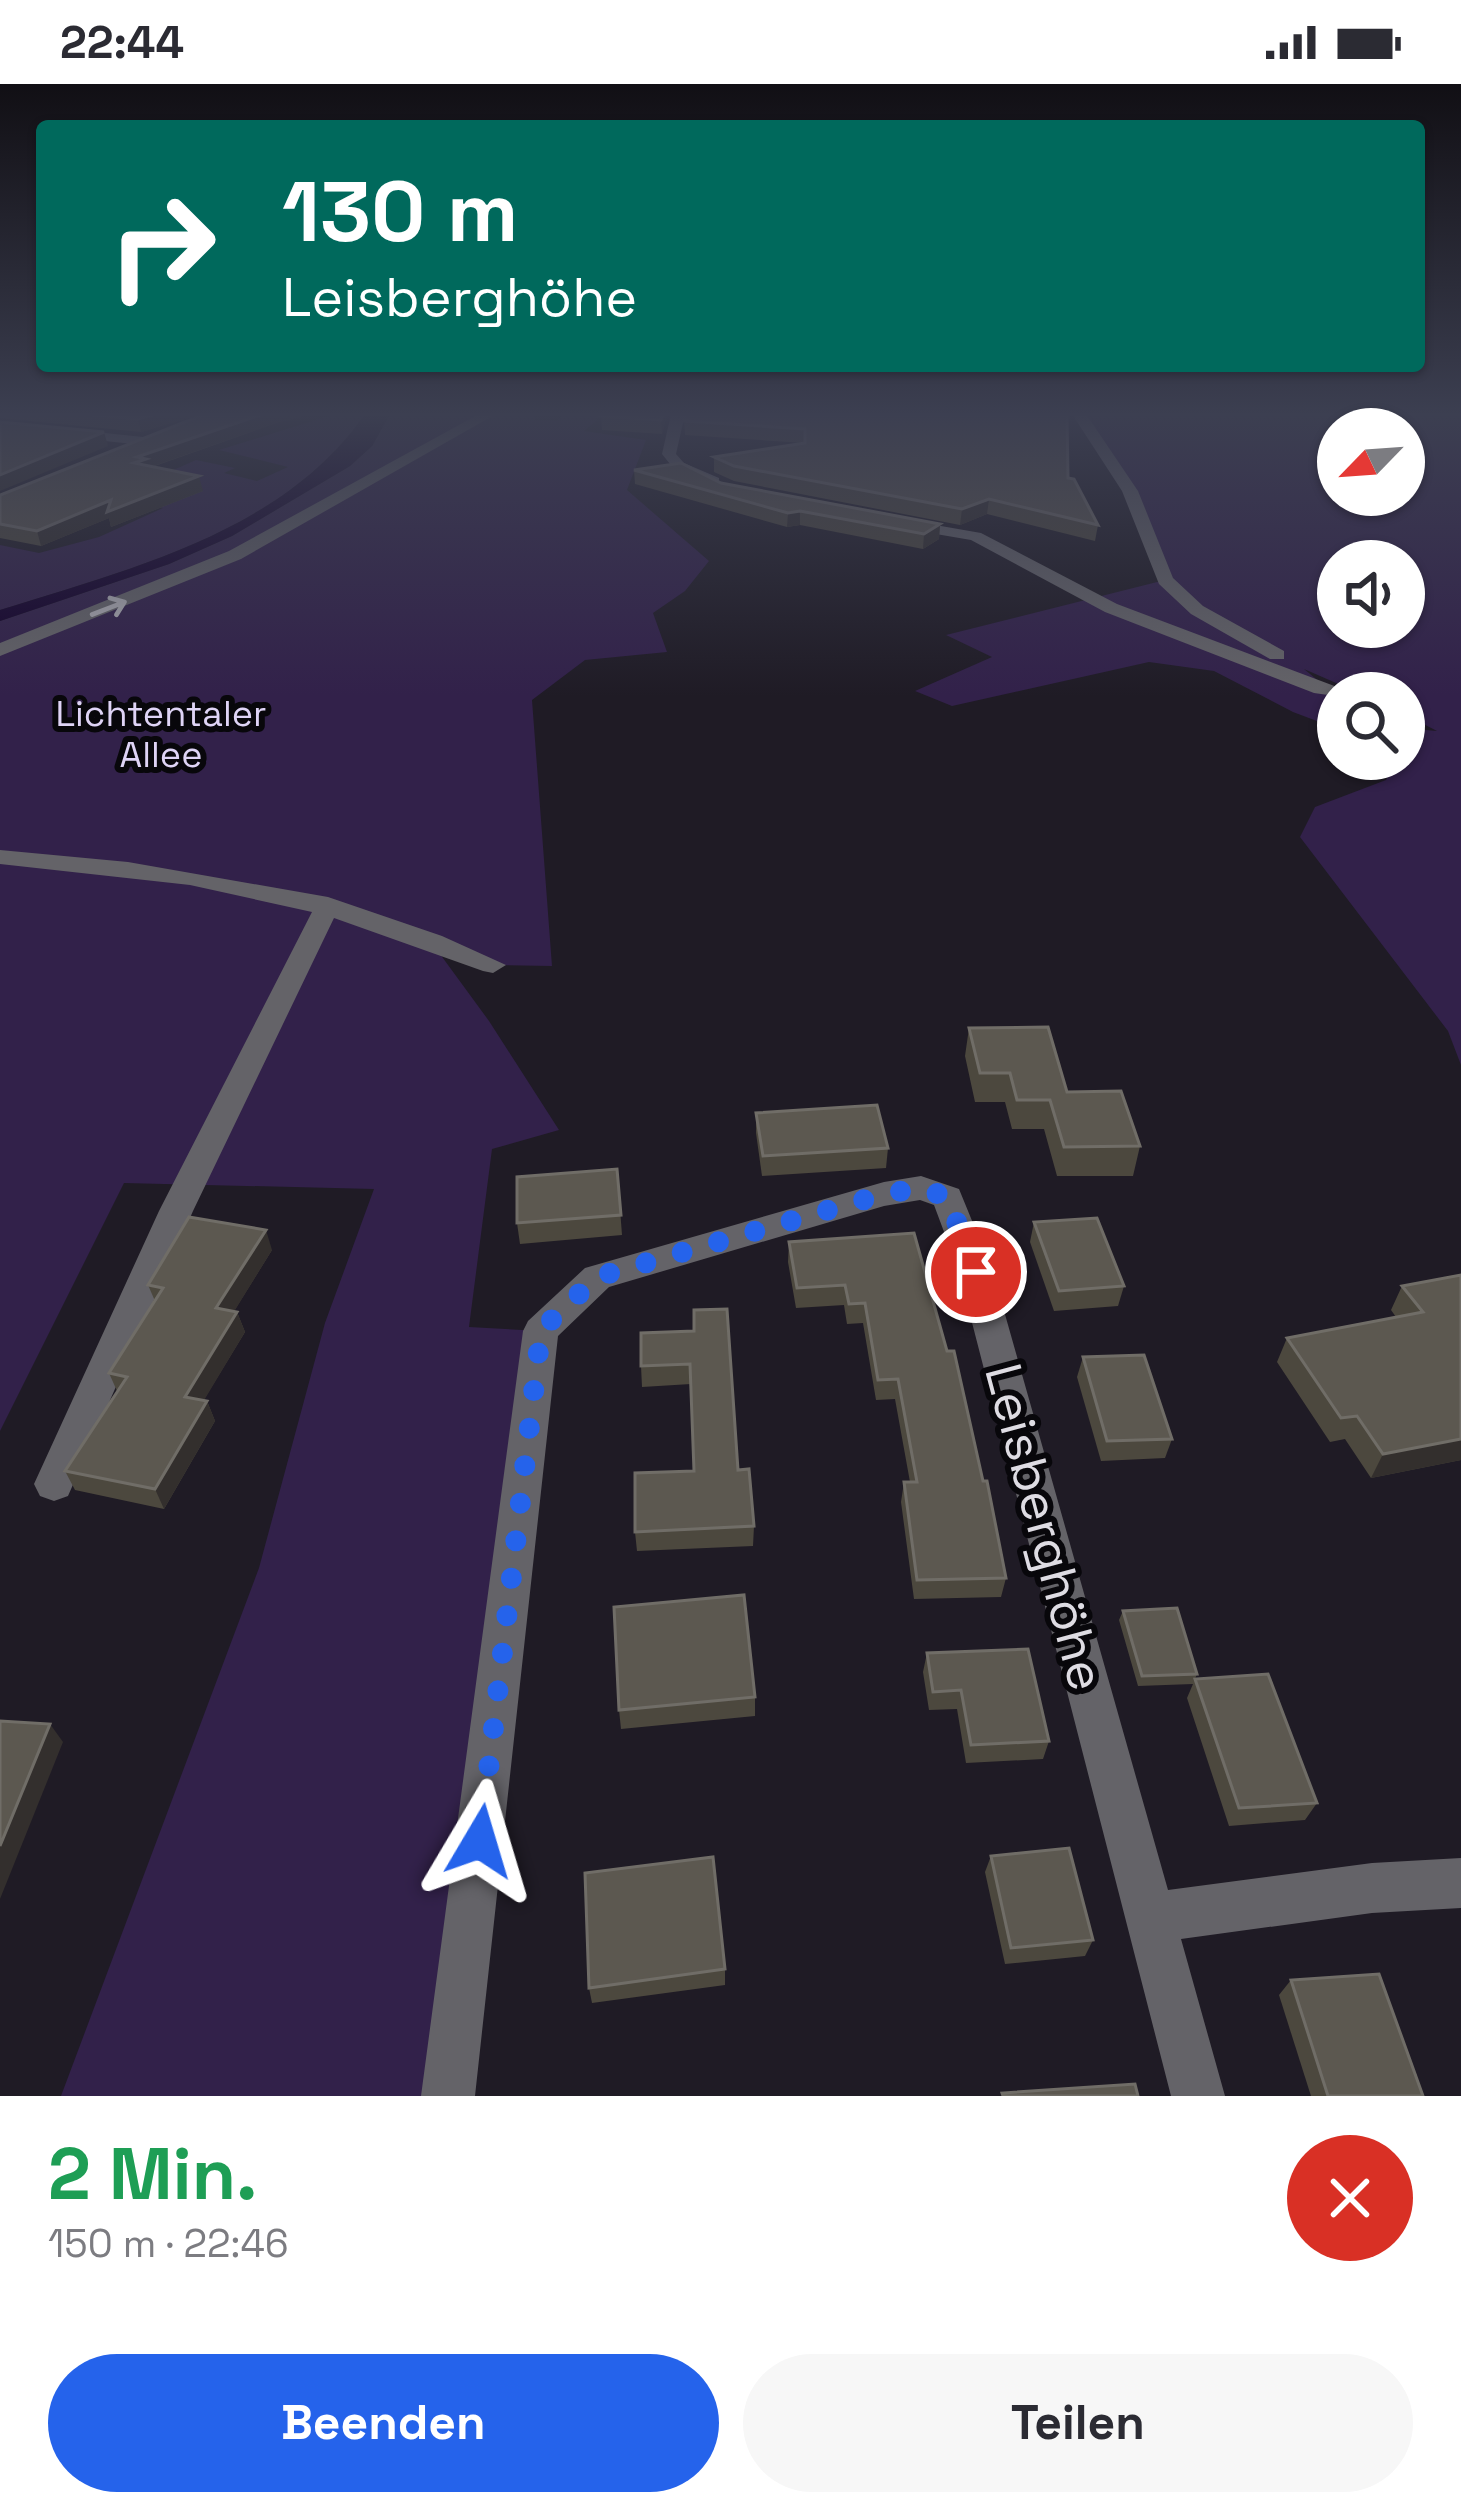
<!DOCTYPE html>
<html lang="de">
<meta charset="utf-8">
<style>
:root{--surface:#fff;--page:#f7f7f7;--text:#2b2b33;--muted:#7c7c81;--accent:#2563eb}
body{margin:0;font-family:"Space Grotesk",sans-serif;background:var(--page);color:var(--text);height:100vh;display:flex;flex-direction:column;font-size:45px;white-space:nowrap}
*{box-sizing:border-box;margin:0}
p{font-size:39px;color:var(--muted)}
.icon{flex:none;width:66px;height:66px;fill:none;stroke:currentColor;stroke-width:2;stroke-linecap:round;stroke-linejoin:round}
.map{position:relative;height:2012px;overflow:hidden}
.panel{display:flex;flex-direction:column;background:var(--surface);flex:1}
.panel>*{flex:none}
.guide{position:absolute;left:36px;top:36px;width:1389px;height:252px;border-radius:12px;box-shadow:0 3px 9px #0004;background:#00695c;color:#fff;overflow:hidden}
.needle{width:78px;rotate:245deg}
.fabs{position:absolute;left:1317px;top:324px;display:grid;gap:24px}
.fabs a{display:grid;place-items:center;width:108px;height:108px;border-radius:50%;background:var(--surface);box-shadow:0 3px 9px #0004;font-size:60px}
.pin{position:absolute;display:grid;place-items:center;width:102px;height:102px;color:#fff;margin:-51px;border:6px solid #fff;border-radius:50%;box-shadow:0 3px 12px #0007}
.me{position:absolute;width:132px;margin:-66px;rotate:7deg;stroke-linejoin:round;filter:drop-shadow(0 0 9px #0008)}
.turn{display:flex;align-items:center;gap:42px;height:252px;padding:0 48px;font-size:54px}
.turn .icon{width:156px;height:156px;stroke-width:2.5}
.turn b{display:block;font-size:84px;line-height:102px}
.round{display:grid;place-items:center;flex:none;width:126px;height:126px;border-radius:63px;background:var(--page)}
.headline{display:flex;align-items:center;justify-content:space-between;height:204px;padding:0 48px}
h1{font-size:72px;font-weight:600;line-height:90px;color:#1e9e55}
.primary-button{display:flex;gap:24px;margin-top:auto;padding:24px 48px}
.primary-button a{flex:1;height:138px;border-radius:72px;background:var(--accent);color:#fff;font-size:48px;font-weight:600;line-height:138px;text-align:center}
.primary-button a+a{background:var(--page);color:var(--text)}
.status{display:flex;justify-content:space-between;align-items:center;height:84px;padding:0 60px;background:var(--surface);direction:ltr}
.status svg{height:33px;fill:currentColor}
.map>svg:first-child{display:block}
.green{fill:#32214a;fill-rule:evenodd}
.water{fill:#13002b}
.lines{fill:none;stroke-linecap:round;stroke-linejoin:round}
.minor{fill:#646368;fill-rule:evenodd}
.wall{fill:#4c483e}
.shaded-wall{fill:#332f2d}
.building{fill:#5c5850;stroke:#706d67;stroke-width:3}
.oneway{stroke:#adacb2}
.route{stroke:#2563eb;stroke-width:21;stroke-dasharray:0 37.8}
.labels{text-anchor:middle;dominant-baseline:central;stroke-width:12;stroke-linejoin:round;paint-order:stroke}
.far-park-label{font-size:36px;fill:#dfd4f6;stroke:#08070b}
.near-street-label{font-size:51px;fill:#dedce3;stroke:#08070b}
</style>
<div class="status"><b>22:44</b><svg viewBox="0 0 49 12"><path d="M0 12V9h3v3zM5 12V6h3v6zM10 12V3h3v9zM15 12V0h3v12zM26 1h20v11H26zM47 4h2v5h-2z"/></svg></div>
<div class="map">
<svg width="1461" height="2012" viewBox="0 0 1461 2012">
<rect width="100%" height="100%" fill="#1f1b25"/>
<g class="green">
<path d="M335,330H365C284,448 129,485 0,526V461L39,469L99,453L163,424L117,411L196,376L235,384L224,389L257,397L288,383L219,366Z"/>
<polygon points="390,330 535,330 535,336 556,337 565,330 604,330 584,347 646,356 627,406 709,477 685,507 653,529 667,568 585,576 532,616 552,882 493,881 429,855 489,937 559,1046 492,1065 469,1243 541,1247 448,2012 61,2012 259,1484 325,1239 374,1105 124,1099 0,1347 0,537 169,480 232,452 350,382 372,362"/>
<path d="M1079,330H1461V981L1448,947L1300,753L1315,723L1386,696L1393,682L1383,675H1404V644L1437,647L1404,630V609H1359L1304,585L1338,613V645L1293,628L1214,587L1149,578L952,622L915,607L992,573L946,551L1165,496L1155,465ZM1338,345H1404V411H1338ZM1338,477H1404V543H1338Z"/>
</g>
<path class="water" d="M365,330H390L372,362L350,382L232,452L169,480L0,537V526C129,485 284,448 365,330Z"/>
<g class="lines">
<g class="minor">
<polygon points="479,330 496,330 241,475 0,572 0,559 229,467"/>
<polygon points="671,330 685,330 676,370 684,379 719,394 719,400 674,385 662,370"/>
<polygon points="1072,330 1086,330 1138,407 1173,494 1203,522 1284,567 1284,575 1270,575 1191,530 1159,500 1122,407"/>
<polygon points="0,338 143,353 150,357 143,361 0,346"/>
<polygon points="901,435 981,449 1117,520 1345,606 1335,612 1314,609 1105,528 971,456 895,443 893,440"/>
<polygon points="0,766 128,778 328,813 442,852 506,881 493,889 483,887 334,834 193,1127 68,1412 54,1417 40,1412 34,1400 159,1127 312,828 190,801 0,780"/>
<polygon points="921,1092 959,1105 993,1188 1168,1806 1372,1779 1461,1774 1461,1824 1372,1829 1181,1855 1225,2012 1171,2012 959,1188 934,1121 920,1116 884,1122 609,1203 558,1252 475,2012 421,2012 523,1247 528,1237 585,1184 884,1098"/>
</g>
</g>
<g class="wall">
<polygon points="0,330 201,330 141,348 0,334"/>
<polygon points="205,330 311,330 279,338 152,383 203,407 111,443 109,434 41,462 0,454 0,411"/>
<polygon points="603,330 667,330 662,350 602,346 601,332"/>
<polygon points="1067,330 1068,394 1098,441 1095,457 987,430 960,441 734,397 714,388 714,373 804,359 685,351 684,337"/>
<polygon points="634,386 721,399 940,440 939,455 923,465 800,441 787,443 635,400"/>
<polygon points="969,944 1067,1008 1140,1062 1133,1092 1057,1092 1044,1045 1012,1045 1005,1018 975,1018 965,972"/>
<polygon points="756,1029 888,1064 886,1084 762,1092 756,1049"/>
<polygon points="617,1085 622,1151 520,1160 517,1139"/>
<polygon points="1034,1138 1124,1202 1118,1222 1054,1227 1030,1158"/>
<polygon points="914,1149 1006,1494 1001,1513 914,1515 901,1418 904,1398 910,1398 895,1315 876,1316 863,1239 847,1240 844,1221 796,1224 788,1178 789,1158"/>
<polygon points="272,1166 234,1227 237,1228 245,1248 203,1317 207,1317 215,1337 164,1425 75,1406 65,1387 117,1307 109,1289 155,1217 148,1201"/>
<polygon points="1461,1191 1461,1376 1371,1394 1345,1355 1330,1358 1277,1278 1287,1254 1396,1233 1391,1226 1402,1202"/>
<polygon points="694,1247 738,1386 754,1442 753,1462 637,1467 635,1448 694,1387 691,1300 642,1303 641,1282"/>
<polygon points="1083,1273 1172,1355 1165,1374 1101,1377 1077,1293"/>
<polygon points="1123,1527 1197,1590 1195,1595 1317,1719 1305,1736 1229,1742 1187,1614 1193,1600 1138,1602 1119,1536"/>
<polygon points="927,1569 1049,1657 1043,1675 966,1679 957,1625 929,1626 923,1588"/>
<polygon points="755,1613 755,1632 621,1645 619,1626"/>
<polygon points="991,1772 1093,1856 1085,1872 1005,1880 985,1788"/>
<polygon points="725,1885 725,1901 592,1919 589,1904"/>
<polygon points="1291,1896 1423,2012 1311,2012 1279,1911"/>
</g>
<g class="shaded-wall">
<polygon points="155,330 201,330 141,348 138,335"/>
<polygon points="263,330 311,330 279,338 148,384 134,379 137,373"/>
<polygon points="663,330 667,330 662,350 661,336"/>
<polygon points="104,348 108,362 0,407 0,391"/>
<polygon points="199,392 203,407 111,443 109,434 41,462 37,447 111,416"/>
<polygon points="989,415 987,430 960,441 962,425"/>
<polygon points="800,427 800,441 787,443 788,429"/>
<polygon points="940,440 939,455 923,465 924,450"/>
<polygon points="266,1146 272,1166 224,1244 216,1224"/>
<polygon points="237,1228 245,1248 194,1333 185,1313"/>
<polygon points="207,1317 215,1337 164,1425 155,1405"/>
<polygon points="1461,1355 1461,1376 1371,1394 1383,1370"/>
<polygon points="50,1640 63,1658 0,1815 0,1762"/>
</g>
<g class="building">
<polygon points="87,330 155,330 138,335"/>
<polygon points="205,330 263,330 137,373 146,375 134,379 199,392 107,428 111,416 37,447 0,440 0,411"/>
<polygon points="603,330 663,330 661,336 601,332"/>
<polygon points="686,330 1067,330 1068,394 1074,395 1098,441 989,415 962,425 734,382 714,373 805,359 805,345 684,337"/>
<polygon points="0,338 104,348 0,391"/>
<polygon points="681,379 721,399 940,440 924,450 800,427 788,429 634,386"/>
<polygon points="1048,943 1067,1008 1121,1007 1140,1062 1064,1063 1050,1016 1017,1016 1010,989 980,989 969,944"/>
<polygon points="877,1021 888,1064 763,1072 756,1029"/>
<polygon points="617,1085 621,1131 517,1139 517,1093"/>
<polygon points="189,1133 266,1146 216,1224 237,1228 185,1313 207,1317 155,1405 65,1387 127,1293 109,1289 163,1204 148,1201"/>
<polygon points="1097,1134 1124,1202 1059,1207 1034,1138"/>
<polygon points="914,1149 947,1267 954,1267 983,1397 987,1397 1006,1494 917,1496 904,1398 917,1398 898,1295 878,1296 865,1219 849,1220 845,1201 797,1204 789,1158"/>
<polygon points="1461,1191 1461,1355 1383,1370 1357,1332 1341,1334 1287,1254 1423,1228 1402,1202"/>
<polygon points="727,1225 738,1386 749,1385 754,1442 635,1448 635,1389 694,1387 690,1280 641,1282 641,1249 694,1247 694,1226"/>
<polygon points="1144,1271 1172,1355 1107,1357 1083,1273"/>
<polygon points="744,1511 755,1613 619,1626 614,1523"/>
<polygon points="1177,1524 1197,1590 1142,1592 1123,1527"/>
<polygon points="1028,1565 1049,1657 971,1661 961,1606 933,1608 927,1569"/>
<polygon points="1268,1590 1317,1719 1239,1724 1195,1595"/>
<polygon points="0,1637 50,1640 0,1762"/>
<polygon points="1069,1764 1093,1856 1011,1864 991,1772"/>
<polygon points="713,1773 725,1885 589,1904 585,1789"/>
<polygon points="1379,1890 1423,2012 1328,2012 1291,1896"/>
<polygon points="1135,2000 1138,2012 1003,2012 1002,2009"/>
</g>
<defs><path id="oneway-shaft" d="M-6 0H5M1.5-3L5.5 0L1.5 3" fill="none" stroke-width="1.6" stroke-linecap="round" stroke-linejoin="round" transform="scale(3)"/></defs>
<use class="oneway" href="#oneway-shaft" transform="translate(109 524) rotate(-21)"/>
<linearGradient id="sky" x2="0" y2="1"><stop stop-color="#110f14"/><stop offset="0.54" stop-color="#3c3f51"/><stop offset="1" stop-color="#3c3f51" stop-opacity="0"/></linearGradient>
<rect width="1461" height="612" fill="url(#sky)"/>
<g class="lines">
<polyline class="route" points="480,1757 541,1246 597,1193 884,1110 921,1104 947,1113 976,1188"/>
</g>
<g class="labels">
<g class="far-park-label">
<text x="161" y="630">Lichtentaler<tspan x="161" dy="41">Allee</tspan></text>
</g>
<g class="near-street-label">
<text transform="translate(1045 1443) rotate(75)">Leisberghöhe</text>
</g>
</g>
</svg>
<div class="fabs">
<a><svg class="needle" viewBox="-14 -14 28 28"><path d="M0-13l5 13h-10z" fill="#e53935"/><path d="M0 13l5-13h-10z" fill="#7c7c81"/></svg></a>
<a><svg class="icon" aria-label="sound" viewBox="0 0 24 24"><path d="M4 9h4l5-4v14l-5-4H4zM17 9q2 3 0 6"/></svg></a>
<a><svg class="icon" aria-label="search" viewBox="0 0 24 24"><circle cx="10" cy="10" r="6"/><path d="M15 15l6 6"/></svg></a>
</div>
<div class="pin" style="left:976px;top:1188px;background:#d93025"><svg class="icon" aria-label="arrive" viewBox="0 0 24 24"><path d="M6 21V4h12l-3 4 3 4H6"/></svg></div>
<svg class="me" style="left:480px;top:1757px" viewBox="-20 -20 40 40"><path d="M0-17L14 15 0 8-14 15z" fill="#2563eb" stroke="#fff" stroke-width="4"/></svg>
<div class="guide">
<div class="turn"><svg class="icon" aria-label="right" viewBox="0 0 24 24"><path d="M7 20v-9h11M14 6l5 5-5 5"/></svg><div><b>130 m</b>Leisberghöhe</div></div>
</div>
</div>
<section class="panel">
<div class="headline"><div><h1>2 Min.</h1><p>150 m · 22:46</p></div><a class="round" style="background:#d93025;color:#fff"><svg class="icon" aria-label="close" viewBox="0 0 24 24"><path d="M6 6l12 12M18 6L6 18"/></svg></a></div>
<div class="primary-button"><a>Beenden</a><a>Teilen</a></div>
</section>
